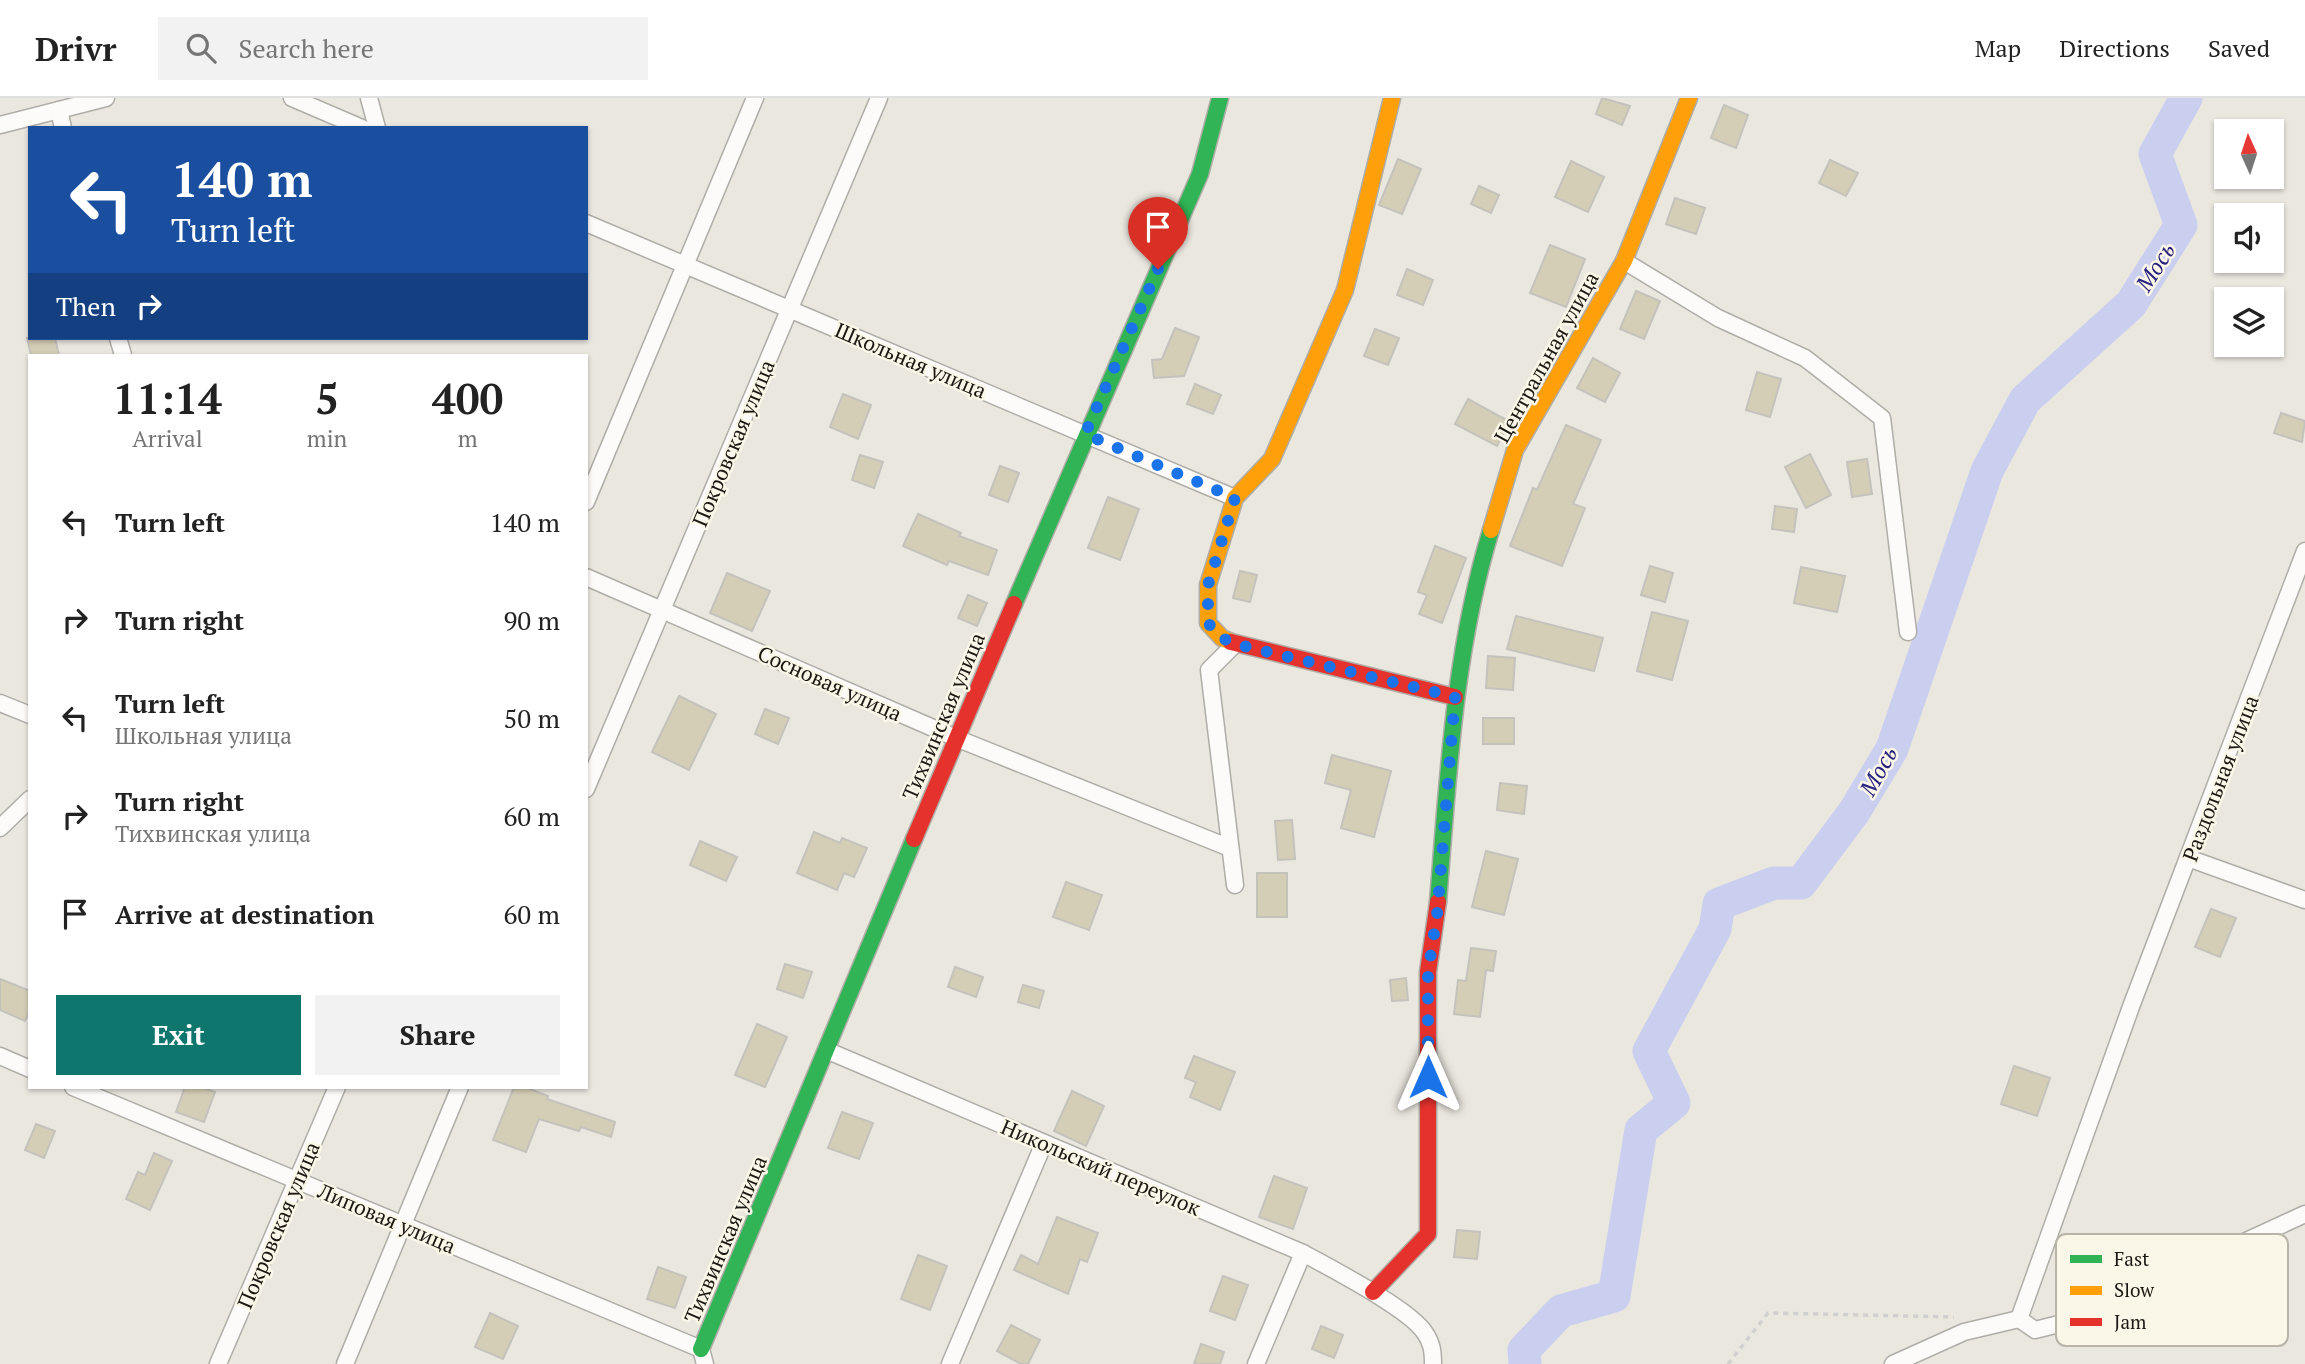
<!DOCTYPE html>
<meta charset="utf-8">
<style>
:root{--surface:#fff;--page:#f2f2f2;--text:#222;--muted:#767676;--line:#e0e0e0;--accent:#0f766e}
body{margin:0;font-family:"PT Serif",serif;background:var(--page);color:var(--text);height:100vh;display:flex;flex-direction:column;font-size:26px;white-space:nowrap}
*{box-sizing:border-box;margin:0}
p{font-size:23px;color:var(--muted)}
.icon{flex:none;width:38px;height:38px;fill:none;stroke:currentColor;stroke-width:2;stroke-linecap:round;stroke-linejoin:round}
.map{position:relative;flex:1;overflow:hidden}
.side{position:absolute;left:28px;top:256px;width:560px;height:735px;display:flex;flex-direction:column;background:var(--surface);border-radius:0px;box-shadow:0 2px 5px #0004}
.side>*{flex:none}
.top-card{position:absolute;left:28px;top:28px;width:560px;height:214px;border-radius:0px;box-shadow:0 2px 5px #0004;background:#1a4fa0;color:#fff;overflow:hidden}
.needle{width:46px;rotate:357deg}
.buttons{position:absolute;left:2214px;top:21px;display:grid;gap:14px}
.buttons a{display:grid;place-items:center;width:70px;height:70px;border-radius:0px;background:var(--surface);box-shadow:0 2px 5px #0004;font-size:35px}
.pin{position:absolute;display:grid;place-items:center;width:60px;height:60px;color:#fff;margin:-72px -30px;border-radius:50% 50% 50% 0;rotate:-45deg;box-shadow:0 0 7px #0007}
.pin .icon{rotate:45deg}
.me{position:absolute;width:77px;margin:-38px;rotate:0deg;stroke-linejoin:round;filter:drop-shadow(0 0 5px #0008)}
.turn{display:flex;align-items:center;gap:24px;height:147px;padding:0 28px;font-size:32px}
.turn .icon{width:91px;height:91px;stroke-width:2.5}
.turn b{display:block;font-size:49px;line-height:60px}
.then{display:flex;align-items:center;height:66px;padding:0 28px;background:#0003;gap:14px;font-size:26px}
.eta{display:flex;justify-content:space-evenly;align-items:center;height:119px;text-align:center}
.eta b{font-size:42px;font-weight:700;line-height:49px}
.primary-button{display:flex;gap:14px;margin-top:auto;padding:14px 28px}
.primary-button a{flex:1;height:80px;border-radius:0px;background:var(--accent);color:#fff;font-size:28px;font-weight:700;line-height:80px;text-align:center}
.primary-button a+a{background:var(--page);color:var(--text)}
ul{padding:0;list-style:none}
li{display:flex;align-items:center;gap:21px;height:98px;padding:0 28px}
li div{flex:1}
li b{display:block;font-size:26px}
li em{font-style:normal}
header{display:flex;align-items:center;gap:42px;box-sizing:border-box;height:98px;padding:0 35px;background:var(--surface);border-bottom:2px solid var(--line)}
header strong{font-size:33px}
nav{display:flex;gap:38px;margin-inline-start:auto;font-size:24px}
.search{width:490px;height:63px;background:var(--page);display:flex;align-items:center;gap:18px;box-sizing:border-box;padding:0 24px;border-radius:0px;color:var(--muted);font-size:26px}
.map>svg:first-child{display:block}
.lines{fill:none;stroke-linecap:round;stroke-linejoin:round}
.river{stroke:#cacff0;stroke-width:33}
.building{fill:#d5ceb7;stroke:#c4c2bc;stroke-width:2}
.street-casing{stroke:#afada7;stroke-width:19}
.fast-casing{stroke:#afada7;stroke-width:19}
.slow-casing{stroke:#afada7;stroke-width:19}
.jam-casing{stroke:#afada7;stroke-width:19}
.path{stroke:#d0d0ce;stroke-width:3.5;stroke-dasharray:5 5;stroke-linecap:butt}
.street{stroke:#fcfbfa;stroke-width:16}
.fast{stroke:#30b455;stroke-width:16}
.slow{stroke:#ff9f0a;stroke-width:16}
.jam{stroke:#e5322d;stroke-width:16}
.route{stroke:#1a73e8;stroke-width:12;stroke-dasharray:0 21.6}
.labels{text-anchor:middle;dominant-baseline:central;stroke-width:5;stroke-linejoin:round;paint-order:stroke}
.street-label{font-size:21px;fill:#1a1813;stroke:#fbf7e8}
.water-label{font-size:23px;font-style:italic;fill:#28217e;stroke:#fbf7e8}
.key{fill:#fbf7e8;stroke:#b8b4a8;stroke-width:2}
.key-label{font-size:19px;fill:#1a1813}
</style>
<header>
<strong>Drivr</strong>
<div class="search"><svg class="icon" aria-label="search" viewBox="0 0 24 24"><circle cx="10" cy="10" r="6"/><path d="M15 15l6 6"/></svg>Search here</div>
<nav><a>Map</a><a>Directions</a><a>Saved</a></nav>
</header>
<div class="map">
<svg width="2305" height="1266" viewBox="0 0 2305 1266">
<rect width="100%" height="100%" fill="#eae7df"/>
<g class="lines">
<polyline class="river" points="1525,1266 1524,1252 1561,1213 1614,1198 1641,1032 1674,1005 1649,953 1715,831 1719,806 1774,785 1801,785 1854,714 1892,651 1987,373 2025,302 2131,206 2181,127 2155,56 2186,0"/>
</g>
<g class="building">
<polygon points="1602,0 1630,8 1622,27 1596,16"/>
<polygon points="1724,7 1748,17 1736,50 1711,40"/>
<polygon points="1398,61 1421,71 1402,116 1379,107"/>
<polygon points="1830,62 1858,75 1846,98 1819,85"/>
<polygon points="1571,63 1604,79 1588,114 1555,99"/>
<polygon points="1479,88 1499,97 1491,115 1471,106"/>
<polygon points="1675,100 1705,110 1696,136 1666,126"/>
<polygon points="1550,147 1585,161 1566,209 1530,195"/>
<polygon points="1407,171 1433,182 1423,207 1397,197"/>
<polygon points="1636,193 1660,203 1644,241 1620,231"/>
<polygon points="1175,230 1199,239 1184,278 1154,280 1152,262 1162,261"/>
<polygon points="1375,231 1399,240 1388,267 1364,258"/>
<polygon points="27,240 55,240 59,257 31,257"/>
<polygon points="1593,260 1620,275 1605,304 1577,290"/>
<polygon points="1757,274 1781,281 1770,319 1746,312"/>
<polygon points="1195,286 1221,297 1213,316 1187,306"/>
<polygon points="843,296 871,307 858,341 830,329"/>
<polygon points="1468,301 1510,324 1497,348 1455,326"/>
<polygon points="2281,315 2305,323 2302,344 2274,335"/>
<polygon points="1566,327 1601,342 1573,406 1585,410 1562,468 1510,448 1533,390 1537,392"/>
<polygon points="1810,356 1831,397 1806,410 1785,369"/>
<polygon points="860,357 883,364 874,390 852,382"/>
<polygon points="1867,361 1872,396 1852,399 1847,364"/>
<polygon points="1000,368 1019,375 1008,404 989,397"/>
<polygon points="1108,399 1139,411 1120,462 1088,450"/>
<polygon points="1775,408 1797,411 1794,434 1772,431"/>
<polygon points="918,416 961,435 959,438 997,452 988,477 949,463 947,467 903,448"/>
<polygon points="1435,448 1466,460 1442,525 1419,516 1427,497 1418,494"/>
<polygon points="1650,468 1673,475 1665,504 1641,497"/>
<polygon points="1801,469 1845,478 1837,514 1794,505"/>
<polygon points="1240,473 1257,477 1250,504 1233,500"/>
<polygon points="727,475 770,493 752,533 710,515"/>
<polygon points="968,497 987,505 977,528 958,520"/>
<polygon points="1652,514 1688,523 1672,582 1637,573"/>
<polygon points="1516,518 1603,540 1594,573 1507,551"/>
<polygon points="1488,558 1515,560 1513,592 1486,590"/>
<polygon points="679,598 716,616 689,672 652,654"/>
<polygon points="765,611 789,620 778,646 755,636"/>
<rect x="1483" y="620" width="31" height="26"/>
<polygon points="1332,657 1391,673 1374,739 1341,730 1351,692 1325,685"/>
<polygon points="1500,685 1527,688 1524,716 1497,712"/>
<polygon points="1292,722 1295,761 1278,762 1275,723"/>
<polygon points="814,734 840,745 842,740 867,750 854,779 844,775 837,792 797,775"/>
<polygon points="700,743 737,759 726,783 690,767"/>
<polygon points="1486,753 1518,761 1504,817 1472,809"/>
<rect x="1257" y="775" width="30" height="44"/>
<polygon points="1066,784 1102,797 1089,832 1053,819"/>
<polygon points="2211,811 2236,820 2220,859 2195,849"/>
<polygon points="1471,850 1496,853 1493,873 1486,872 1480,919 1454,916 1458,882 1466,883"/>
<polygon points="785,866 812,874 803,900 777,891"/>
<polygon points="955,869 983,879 976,899 948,889"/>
<polygon points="1406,880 1408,902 1392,903 1390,882"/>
<polygon points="0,881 30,893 30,912 25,923 0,912"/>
<polygon points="1023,887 1044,893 1039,910 1018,904"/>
<polygon points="757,926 787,939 765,989 735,977"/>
<polygon points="1194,958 1235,974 1220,1012 1190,999 1196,984 1185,980"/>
<polygon points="2014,968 2050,980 2037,1018 2001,1006"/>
<polygon points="185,989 202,989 215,994 204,1024 176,1014"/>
<polygon points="514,989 525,989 548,998 547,1001 615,1024 611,1039 581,1029 579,1033 539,1021 526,1054 493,1042"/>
<polygon points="1072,993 1104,1008 1086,1048 1054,1033"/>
<polygon points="842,1014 873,1025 859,1061 828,1050"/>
<polygon points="36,1026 55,1033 44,1060 25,1052"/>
<polygon points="154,1055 172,1063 150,1112 126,1101 138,1074 145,1077"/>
<polygon points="1274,1078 1307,1090 1293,1131 1259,1119"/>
<polygon points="1057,1119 1098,1135 1087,1164 1080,1161 1068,1196 1014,1172 1021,1157 1038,1166"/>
<polygon points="1457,1132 1480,1134 1477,1161 1454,1159"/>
<polygon points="918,1157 947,1168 930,1212 901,1201"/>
<polygon points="658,1169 686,1179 675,1210 647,1201"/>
<polygon points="1223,1178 1248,1187 1235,1222 1210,1213"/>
<polygon points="490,1215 518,1228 503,1261 475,1249"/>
<polygon points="1011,1227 1040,1242 1028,1266 1021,1266 997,1253"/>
<polygon points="1321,1228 1343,1237 1334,1260 1312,1251"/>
<polygon points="1201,1246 1224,1254 1220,1266 1194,1266"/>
</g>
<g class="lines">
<defs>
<g id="street">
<polyline points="292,0 362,30"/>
<polyline points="369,0 377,30"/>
<polyline points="59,12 63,30"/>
<polyline points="0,27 106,0"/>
<polyline points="586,125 1235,400"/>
<polyline points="1624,163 1718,220 1805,260 1882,320 1908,534"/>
<polyline points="118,240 123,257"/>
<polyline points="586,404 755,0"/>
<polyline points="2305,453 2132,906 2019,1221 2035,1232 2075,1222 2305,1116"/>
<polyline points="586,479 956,640 1230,750"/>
<polyline points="0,605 30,617"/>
<polyline points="586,691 879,0"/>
<polyline points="0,730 30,701"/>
<polyline points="2188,760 2305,802"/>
<polyline points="1235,787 1209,572 1235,546"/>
<path d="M826,952L1303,1155C1330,1170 1410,1211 1425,1235C1432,1245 1433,1254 1433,1266"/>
<polyline points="0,958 30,971"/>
<polyline points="73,989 701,1251 705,1266"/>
<polyline points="218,1266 337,989"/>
<polyline points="345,1266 460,989"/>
<polyline points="950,1266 1044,1045"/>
<polyline points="1256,1266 1303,1155"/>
<polyline points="1893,1266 1964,1234 2019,1221"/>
</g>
<g id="fast">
<polyline points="1014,506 1200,76 1220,0"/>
<path d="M1438,804C1448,679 1454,553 1491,432"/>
<polyline points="701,1251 914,741"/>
</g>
<g id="slow">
<polyline points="1491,432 1515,352 1624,163 1689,0"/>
<polyline points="1231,544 1222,540 1208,525 1208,487 1235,400 1272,361 1345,192 1392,0"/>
</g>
<g id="jam">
<polyline points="1231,544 1455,599"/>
<polyline points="914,741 1014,506"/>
<polyline points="1373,1194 1428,1136 1428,874 1438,804"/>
</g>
</defs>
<use href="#street" class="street-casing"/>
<use href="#fast" class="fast-casing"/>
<use href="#slow" class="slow-casing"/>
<use href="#jam" class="jam-casing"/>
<polyline class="path" points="1728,1266 1768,1215 1954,1219"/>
<use href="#street" class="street"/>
<use href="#fast" class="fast"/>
<use href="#slow" class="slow"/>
<use href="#jam" class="jam"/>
</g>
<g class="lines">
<polyline class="route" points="1158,171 1085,336 1235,400 1208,487 1208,525 1222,540 1235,546 1455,599 1437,817 1428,874 1428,979"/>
</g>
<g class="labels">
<g class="street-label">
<text transform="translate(1546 259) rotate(-61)">Центральная улица</text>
<text transform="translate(911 262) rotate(23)">Школьная улица</text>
<text transform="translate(733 345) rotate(-67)">Покровская улица</text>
<text transform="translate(830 585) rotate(24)">Сосновая улица</text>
<text transform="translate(943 618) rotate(-67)">Тихвинская улица</text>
<text transform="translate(2220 680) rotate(-69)">Раздольная улица</text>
<text transform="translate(1101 1069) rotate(23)">Никольский переулок</text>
<text transform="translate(387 1120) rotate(23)">Липовая улица</text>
<text transform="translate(278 1127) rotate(-67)">Покровская улица</text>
<text transform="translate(725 1141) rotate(-67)">Тихвинская улица</text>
</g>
<g class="water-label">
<text transform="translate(2155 169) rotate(-58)">Мось</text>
<text transform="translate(1878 673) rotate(-61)">Мось</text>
</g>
</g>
<rect x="2056" y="1136" width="232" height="112" rx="10" class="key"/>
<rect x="2070" y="1157" width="32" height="8" fill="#30b455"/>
<rect x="2070" y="1188" width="32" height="9" fill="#ff9f0a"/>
<rect x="2070" y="1220" width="32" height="8" fill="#e5322d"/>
<g class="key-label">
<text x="2114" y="1168">Fast</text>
<text x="2114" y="1199">Slow</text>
<text x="2114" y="1231">Jam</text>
</g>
</svg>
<div class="buttons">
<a><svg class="needle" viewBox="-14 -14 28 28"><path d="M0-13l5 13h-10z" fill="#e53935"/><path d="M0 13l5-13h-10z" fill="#767676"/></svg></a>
<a><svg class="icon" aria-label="sound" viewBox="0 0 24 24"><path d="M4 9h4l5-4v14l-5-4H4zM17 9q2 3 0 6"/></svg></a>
<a><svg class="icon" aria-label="layers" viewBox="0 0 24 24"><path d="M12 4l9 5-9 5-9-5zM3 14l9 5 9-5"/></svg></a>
</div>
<div class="pin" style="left:1158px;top:171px;background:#d93025"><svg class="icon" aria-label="arrive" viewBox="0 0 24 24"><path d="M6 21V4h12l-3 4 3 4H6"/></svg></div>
<svg class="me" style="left:1428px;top:979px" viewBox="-20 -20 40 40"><path d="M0-17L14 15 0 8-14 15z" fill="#1a73e8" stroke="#fff" stroke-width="4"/></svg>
<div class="top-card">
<div class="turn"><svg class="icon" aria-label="left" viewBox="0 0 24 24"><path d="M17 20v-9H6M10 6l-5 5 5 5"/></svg><div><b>140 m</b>Turn left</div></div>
<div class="then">Then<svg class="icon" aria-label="right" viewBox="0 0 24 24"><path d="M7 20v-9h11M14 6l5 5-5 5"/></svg></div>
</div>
<section class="side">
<div class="eta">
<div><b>11:14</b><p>Arrival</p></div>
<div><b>5</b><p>min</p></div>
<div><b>400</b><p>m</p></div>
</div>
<ul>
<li><svg class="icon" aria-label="left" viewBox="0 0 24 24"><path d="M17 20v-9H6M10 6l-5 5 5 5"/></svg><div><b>Turn left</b></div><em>140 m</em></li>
<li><svg class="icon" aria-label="right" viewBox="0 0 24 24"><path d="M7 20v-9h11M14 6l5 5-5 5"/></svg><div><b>Turn right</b></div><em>90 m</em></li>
<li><svg class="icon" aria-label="left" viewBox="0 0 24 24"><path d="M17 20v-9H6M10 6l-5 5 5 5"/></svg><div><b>Turn left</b><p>Школьная улица</p></div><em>50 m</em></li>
<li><svg class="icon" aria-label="right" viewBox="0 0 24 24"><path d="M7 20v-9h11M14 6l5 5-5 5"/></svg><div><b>Turn right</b><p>Тихвинская улица</p></div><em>60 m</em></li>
<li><svg class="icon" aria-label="arrive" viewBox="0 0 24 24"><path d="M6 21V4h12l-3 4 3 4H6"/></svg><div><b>Arrive at destination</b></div><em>60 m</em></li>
</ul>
<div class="primary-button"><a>Exit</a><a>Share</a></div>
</section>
</div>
